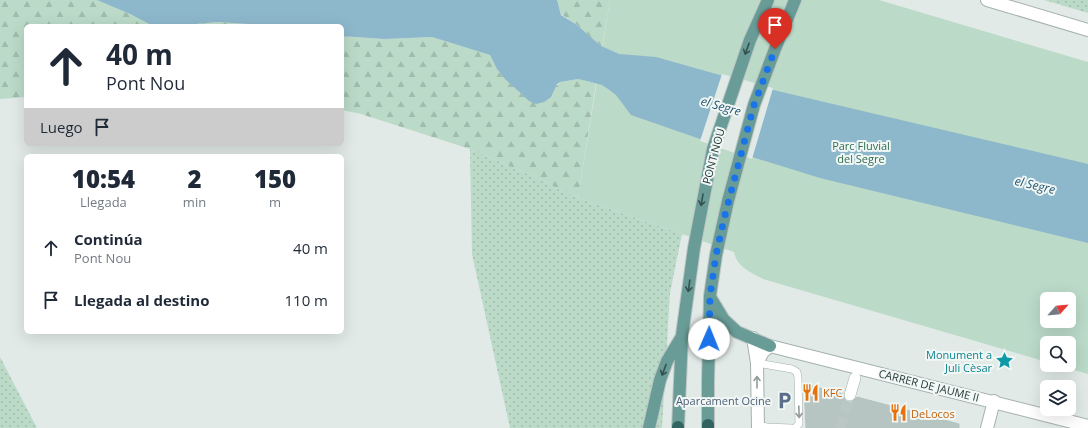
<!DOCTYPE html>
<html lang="es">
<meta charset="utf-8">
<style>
:root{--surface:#fff;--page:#f2f2f3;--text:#1f2937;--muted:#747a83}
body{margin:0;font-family:"Open Sans",sans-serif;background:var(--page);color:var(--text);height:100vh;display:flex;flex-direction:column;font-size:15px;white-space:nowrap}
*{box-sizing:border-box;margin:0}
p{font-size:13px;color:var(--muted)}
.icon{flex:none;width:22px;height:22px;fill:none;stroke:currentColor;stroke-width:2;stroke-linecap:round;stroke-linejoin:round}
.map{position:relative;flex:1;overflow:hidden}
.details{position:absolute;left:24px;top:154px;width:320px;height:180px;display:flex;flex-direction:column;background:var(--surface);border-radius:6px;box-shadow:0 4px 16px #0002}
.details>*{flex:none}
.hud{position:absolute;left:24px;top:24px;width:320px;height:122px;border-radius:6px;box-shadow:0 4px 16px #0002;background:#fff;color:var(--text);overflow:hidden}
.needle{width:26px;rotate:63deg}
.fabs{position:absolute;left:1040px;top:292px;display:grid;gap:8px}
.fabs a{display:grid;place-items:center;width:36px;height:36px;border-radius:6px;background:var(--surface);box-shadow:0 4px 16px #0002;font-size:20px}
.pin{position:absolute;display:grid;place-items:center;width:34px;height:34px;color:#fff;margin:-41px -17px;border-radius:50% 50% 50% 0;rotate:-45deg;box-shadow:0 0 4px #0007}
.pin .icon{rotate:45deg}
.me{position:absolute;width:44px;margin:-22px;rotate:1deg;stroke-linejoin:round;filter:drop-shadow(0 0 3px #0008)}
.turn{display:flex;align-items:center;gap:14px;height:84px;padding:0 16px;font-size:18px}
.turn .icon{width:52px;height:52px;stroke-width:2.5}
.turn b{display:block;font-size:28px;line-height:34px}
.then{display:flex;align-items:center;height:38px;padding:0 16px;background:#0003;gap:8px;font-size:15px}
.eta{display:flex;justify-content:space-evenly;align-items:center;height:68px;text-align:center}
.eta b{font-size:24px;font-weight:800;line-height:28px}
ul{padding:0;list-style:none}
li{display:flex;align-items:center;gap:12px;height:52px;padding:0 16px}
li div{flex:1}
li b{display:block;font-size:15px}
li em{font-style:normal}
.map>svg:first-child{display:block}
.grass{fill:url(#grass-dots)}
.forest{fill:url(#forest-firs)}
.park{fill:#bbdac8;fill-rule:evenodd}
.water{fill:#8db7cb}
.pier{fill:#e1eae7}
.building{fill:#b6c5c1;stroke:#b4c3bf}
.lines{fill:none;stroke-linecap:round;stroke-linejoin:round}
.pedestrian-tunnel{stroke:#bbc7c4;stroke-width:11;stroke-dasharray:11 5.5;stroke-linecap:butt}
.service-casing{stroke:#a4b1af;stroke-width:8}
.pedestrian-casing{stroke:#a4b1af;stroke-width:12}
.minor-casing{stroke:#a4b1af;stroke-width:14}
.primary-casing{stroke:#bdc4c3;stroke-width:14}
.motorway-casing{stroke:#bdc4c3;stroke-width:14}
.service{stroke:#fff;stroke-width:7}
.pedestrian{stroke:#fff;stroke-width:11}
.minor{stroke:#fff;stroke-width:12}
.primary{stroke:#699c97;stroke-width:12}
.motorway{stroke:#316361;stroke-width:12}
.oneway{stroke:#34524f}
.oneway2{stroke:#919c9b}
.route{stroke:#1a73e8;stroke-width:7;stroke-dasharray:0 12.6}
.labels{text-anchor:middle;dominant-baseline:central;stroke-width:4;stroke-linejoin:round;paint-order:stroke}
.park-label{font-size:11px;fill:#306d51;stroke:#f1f7f5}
.street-label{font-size:11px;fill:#233937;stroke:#f1f7f5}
.culture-label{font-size:11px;fill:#0d838f;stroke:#f1f7f5;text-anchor:end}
.food-label{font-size:11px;fill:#c56008;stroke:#f1f7f5;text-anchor:start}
.service-label{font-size:11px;fill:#4e5e75;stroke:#f1f7f5;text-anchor:end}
.water-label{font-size:12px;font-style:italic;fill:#225670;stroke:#f1f7f5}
</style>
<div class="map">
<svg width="1088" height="428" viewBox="0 0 1088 428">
<defs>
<pattern id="grass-dots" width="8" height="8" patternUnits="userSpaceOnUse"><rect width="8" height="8" fill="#bbdac8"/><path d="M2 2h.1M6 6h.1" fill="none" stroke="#a0bcac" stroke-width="1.8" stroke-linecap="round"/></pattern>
<pattern id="forest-firs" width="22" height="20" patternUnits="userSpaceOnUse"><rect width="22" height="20" fill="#bbdac8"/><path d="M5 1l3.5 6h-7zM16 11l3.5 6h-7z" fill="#a0bcac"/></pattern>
</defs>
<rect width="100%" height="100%" fill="#e1eae7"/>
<g class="grass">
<polygon points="1044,0 1088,0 1088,13"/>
<polygon points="470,149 535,177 578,198 682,234 670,293 662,428 510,428 472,254"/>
<polygon points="0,357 37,428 0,428"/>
</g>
<g class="forest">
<polygon points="0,0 97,0 130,14 153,26 26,26 26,97 0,99"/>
<polygon points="557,0 610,0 602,47 577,25 561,14"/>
<polygon points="217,22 248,24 261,26 175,26"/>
<polygon points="342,36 384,39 432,37 490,55 499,72 520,93 532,102 555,87 560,82 578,79 596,83 578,198 535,177 470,149 361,114 342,110"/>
</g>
<path class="park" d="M610,0H879L1088,62V374L1057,365H1069V343H1047V362L763,279C750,272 737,267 734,252L578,198ZM1047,299H1069V321H1047Z"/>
<polygon class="water" points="97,0 557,0 561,15 577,25 601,46 619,54 656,57 769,89 1088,164 1088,243 820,178 749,156 631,115 616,95 608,89 602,85 591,82 578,79 560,82 557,84 551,97 544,102 536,104 529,101 505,79 497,69 490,55 432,37 384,39 342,36 342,26 261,26 248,24 217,22 175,26 153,26 130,14"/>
<polygon class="pier" points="722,74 773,88 752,159 700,141"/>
<polygon class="building" points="804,384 843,394 845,400 848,402 852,402 857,397 959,424 959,428 806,428"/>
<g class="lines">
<polyline class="pedestrian-tunnel" points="840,428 850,395"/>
<defs>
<g id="service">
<polyline points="757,363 792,369 797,372 798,378 799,424 795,428"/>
<polyline points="757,425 767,427 791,428"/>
</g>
<polyline id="pedestrian" points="850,395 855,378"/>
<g id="minor">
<polyline points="987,0 1088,30"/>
<polyline points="753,338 757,363 758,428"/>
<polyline points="757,363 763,352 770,346 1088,426"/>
<polyline points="987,428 994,401"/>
</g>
<g id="primary">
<polyline points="710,297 724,320 737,332 770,346"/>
<polyline points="649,428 660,380 667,361 681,338"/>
<polyline points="678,428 682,335 694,248 713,149 750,40 768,0"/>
<polyline points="708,428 708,381 710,296 716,255 728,201 754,105 775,49 795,0"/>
</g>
<g id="motorway">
<polyline points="678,427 678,428"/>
<polyline points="708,428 708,425"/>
</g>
</defs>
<use href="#service" class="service-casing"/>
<use href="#pedestrian" class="pedestrian-casing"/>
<use href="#minor" class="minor-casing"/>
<use href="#primary" class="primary-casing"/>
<use href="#motorway" class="motorway-casing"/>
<use href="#service" class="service"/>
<use href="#pedestrian" class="pedestrian"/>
<use href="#minor" class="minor"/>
<use href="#primary" class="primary"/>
<use href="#motorway" class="motorway"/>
</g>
<defs><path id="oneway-shaft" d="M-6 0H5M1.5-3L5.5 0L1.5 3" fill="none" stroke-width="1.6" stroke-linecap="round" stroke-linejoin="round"/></defs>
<g class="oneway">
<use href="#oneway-shaft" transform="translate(747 49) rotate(110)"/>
<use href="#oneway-shaft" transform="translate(702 200) rotate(100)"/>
<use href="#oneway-shaft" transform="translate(689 286) rotate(98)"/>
<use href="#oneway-shaft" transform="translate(664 370) rotate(111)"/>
</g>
<g class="oneway2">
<use href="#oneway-shaft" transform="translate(757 382) rotate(-90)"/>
<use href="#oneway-shaft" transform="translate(799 412) rotate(88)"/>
</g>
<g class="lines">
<polyline class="route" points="709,339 710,296 716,255 725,215 754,105 775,49"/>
</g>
<defs>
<symbol id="sight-bare" viewBox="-9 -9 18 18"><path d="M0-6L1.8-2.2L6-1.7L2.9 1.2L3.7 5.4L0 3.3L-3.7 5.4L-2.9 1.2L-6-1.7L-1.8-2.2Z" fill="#0f9aa8" stroke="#f1f7f5" stroke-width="2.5" paint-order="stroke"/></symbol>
<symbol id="restaurant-bare" viewBox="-9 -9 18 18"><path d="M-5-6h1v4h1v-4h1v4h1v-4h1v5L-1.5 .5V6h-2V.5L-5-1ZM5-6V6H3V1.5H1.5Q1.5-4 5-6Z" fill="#e8710a" stroke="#f1f7f5" stroke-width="2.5" paint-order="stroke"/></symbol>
<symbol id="parking-bare" viewBox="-9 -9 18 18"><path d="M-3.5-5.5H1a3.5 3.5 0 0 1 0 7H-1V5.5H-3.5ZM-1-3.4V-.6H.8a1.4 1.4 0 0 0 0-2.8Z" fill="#5c6f8a" stroke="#f1f7f5" stroke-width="2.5" paint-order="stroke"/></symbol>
</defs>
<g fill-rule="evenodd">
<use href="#sight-bare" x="992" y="348" width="25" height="25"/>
<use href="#restaurant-bare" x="798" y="380" width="25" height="25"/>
<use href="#parking-bare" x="772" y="388" width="25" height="25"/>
<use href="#restaurant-bare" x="886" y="400" width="25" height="25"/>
</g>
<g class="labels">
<g class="park-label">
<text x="861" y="145">Parc Fluvial<tspan x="861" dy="13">del Segre</tspan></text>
</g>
<g class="street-label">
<text transform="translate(713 156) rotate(-75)">PONT NOU</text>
<text transform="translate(929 385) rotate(14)">CARRER DE JAUME II</text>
</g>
<g class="culture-label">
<text x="992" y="354">Monument a<tspan x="992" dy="13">Juli Cèsar</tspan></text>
</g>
<g class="food-label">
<text x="823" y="392">KFC</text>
<text x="911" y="413">DeLocos</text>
</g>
<g class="service-label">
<text x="771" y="400">Aparcament Ocine</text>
</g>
<g class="water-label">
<text transform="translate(721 106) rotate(16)">el Segre</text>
<text transform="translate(1035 185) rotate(13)">el Segre</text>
</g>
</g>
</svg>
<div class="fabs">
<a><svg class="needle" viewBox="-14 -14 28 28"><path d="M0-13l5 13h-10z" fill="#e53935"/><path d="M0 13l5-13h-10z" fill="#747a83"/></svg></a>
<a><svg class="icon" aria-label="search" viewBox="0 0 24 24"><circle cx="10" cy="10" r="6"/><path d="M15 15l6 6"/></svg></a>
<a><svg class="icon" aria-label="layers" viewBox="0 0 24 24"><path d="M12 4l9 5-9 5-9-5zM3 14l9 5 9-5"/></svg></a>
</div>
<div class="pin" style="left:775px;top:49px;background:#d93025"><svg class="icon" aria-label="arrive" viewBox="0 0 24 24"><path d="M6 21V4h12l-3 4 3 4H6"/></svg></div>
<svg class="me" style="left:709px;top:339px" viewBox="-20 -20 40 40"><circle r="19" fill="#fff"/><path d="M0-13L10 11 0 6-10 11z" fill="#1a73e8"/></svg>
<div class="hud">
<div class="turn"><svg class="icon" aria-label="ahead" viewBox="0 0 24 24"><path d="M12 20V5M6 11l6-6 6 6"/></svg><div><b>40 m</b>Pont Nou</div></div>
<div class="then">Luego<svg class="icon" aria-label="arrive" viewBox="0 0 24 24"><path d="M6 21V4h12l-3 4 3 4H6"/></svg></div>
</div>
<section class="details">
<div class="eta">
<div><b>10:54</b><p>Llegada</p></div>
<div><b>2</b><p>min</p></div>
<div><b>150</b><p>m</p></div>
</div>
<ul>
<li><svg class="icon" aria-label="ahead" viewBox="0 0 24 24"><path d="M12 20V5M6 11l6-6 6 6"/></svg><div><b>Continúa</b><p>Pont Nou</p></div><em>40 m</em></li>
<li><svg class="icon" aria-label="arrive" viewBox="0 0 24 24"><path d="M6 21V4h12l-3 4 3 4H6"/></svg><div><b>Llegada al destino</b></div><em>110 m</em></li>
</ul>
</section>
</div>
